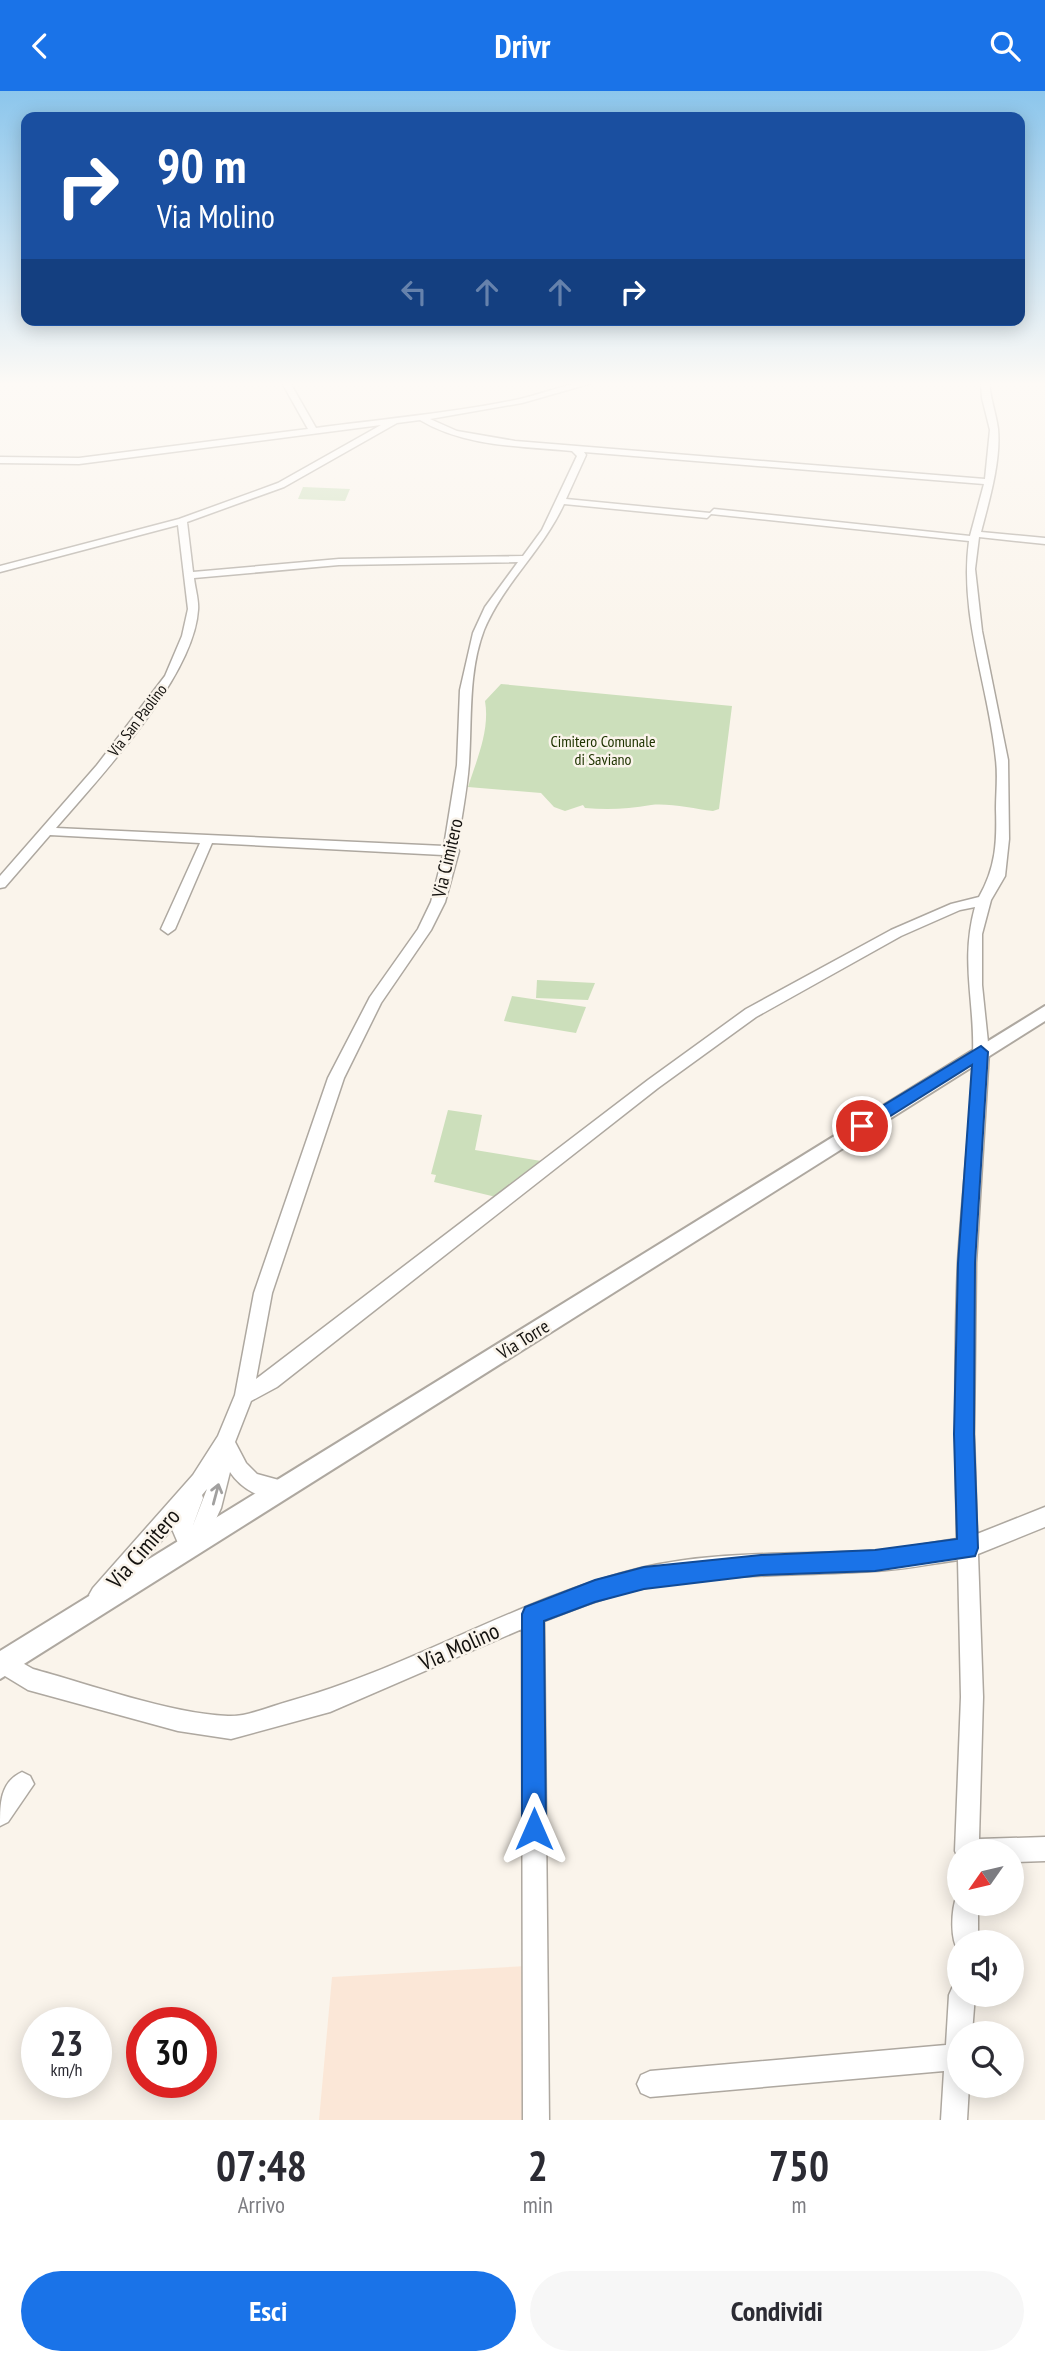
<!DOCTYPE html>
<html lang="it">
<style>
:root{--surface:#fff;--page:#f7f7f7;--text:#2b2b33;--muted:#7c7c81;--accent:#1a73e8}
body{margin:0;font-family:"PT Sans Narrow",sans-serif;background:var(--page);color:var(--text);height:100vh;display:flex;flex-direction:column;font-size:26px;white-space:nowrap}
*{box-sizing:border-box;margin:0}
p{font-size:23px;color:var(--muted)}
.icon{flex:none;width:38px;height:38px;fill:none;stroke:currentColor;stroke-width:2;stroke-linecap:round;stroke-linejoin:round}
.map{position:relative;height:2029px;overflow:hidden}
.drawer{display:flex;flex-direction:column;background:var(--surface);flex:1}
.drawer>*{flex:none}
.guide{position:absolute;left:21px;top:21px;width:1004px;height:214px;border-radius:14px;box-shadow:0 4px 18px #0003;background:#1a4fa0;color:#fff;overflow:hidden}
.needle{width:46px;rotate:236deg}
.tools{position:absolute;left:947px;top:1748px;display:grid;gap:14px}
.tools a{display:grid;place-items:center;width:77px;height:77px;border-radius:50%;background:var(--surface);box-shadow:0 4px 18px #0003;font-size:35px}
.speed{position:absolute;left:21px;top:1916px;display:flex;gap:14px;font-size:35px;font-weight:700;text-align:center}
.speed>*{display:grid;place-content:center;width:91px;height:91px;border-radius:50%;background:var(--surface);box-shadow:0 4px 18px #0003;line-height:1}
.speed small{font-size:18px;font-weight:400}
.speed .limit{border:10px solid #d22;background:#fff;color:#111}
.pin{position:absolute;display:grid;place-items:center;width:60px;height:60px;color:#fff;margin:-30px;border:4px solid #fff;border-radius:50%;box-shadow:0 2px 7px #0007}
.me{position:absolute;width:77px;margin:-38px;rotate:0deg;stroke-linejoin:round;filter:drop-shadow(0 0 5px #0008)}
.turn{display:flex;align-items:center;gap:24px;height:147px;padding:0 21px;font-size:32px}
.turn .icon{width:91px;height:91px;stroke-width:2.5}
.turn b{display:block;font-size:49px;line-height:60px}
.lanes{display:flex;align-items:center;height:66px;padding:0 21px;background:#0003;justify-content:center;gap:35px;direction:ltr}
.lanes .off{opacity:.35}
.eta{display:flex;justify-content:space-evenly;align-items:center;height:119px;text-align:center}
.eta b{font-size:42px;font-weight:800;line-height:49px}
.button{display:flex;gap:14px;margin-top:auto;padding:14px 21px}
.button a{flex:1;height:80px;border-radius:42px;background:var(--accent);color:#fff;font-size:28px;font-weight:800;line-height:80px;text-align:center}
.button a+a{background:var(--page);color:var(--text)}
header{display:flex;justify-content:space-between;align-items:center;height:91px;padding:0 21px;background:var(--accent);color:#fff;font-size:32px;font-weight:800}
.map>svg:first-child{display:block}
.education{fill:#fbe7d7}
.green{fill:#ccdfbb}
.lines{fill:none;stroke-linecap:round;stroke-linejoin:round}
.minor-casing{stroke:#aea8a0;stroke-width:3}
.major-casing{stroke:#aea8a0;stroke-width:4}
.minor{fill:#fff;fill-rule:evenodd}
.major{fill:#fff;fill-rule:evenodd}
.oneway{stroke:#a1a09f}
.route{fill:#1a73e8;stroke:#114b97;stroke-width:2}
.labels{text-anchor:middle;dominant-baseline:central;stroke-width:5;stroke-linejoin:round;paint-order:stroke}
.far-street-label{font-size:16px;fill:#14120f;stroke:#faf4eb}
.far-park-label{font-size:16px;fill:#203502;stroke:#faf4eb}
.street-label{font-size:19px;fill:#14120f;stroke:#faf4eb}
.near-street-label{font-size:23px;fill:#14120f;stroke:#faf4eb}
</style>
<header><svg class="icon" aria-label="back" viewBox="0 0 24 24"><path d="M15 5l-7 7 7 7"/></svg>Drivr<svg class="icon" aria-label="search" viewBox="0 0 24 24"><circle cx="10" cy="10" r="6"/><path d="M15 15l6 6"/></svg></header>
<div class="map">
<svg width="1045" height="2029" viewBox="0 0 1045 2029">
<rect width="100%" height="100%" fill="#faf4eb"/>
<polygon class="education" points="527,1875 527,2029 319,2029 332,1886"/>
<g class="green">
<polygon points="303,396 350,398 345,410 298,408"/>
<path d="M501,593L732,615L719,718L713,720C694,718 670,712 651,714C628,718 608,719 585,717L583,714L565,720L554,716L541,702L468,696C477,668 490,639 485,610Z"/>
<polygon points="537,889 595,892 588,909 536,907"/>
<polygon points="512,905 586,916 576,942 504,930"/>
<polygon points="448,1019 482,1024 475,1059 547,1071 500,1107 434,1091 436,1084 431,1083"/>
</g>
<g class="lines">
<defs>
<g id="minor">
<path d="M281,290H289L316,337C384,328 453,322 520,308C546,302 572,290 599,290L522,312L430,328L457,340L515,350L985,388L990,339L982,307L981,290H989C990,307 996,322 998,338C1001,370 989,410 981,441L1045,447V453L979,446L975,478L982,540L1008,669L1009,748L1005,785L991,809L982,843V894L989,961L976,1172L974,1343L977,1443L1045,1416V1436L978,1463L983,1606L979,1748L1045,1746V1770L1012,1771V1760H959V1769L955,1760L961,1606L958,1469C930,1473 901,1479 873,1480C797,1485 721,1482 645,1497C610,1504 577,1517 544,1530L549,2029H523L522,1538L330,1621L231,1648L178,1640L28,1599L0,1582V1564L5,1562L33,1578C92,1594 168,1622 228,1625C247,1626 271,1615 290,1610C411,1577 518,1507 641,1477C717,1459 796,1464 873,1460C901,1458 929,1452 957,1448C955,1356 954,1263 958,1171C962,1102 971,1033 973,964C975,910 960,871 975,816L960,819L901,845L756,926L658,997L277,1296L251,1310L235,1351L246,1372L257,1383L286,1391L289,1398L286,1405C266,1413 241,1398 230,1381L221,1417L202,1458L195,1461L178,1452L172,1438L107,1511L100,1515L93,1511L89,1504L93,1497L193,1384L218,1345L235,1304L254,1202L328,987L370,906L418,838L431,811L443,764L212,752L175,838L168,843L161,838L200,752L50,744L5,796L0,797V785L97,674L165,585L182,545L188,518L178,434L0,481V475L179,428L278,392L381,334L79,373L0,372V366L79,367L308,338ZM420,329C465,356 520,355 572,360L577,365L542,439L523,465L339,468L193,481L187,431L284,396L397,332ZM584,361L984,393L970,445L714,418L710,422L566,408L586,364ZM564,413L707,427L711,423L969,450C959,525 989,596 996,669C998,685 996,702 996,718C997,751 996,776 979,806L951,813L891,839L746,918L648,989L256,1288L272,1202L344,987L381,912L431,839L445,811L459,760L457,757C461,729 467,700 469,672C472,628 468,581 484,539C503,493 543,459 564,413ZM518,471L485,516L473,542L460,599L457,674L444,755L56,737C100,686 194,586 198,519C199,509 195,497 194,487L339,474ZM207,1398L192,1437L203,1407L202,1404Z"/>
<path d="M22,1681L30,1685L34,1693L8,1731L0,1735C0,1713 0,1691 22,1681Z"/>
<path d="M957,1804L959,1813H978V1852H959V1861C950,1849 951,1819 957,1804Z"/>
<polygon points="959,1893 959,1904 975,1904 972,1942 959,1942 959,1995 969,1995 967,2029 941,2029 944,1980 650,2006 641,2002 637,1993 641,1984 650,1980 946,1954 949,1904 953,1895"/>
</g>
<polygon id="major" points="1045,915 1045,930 0,1588 0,1560"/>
</defs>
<use href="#minor" class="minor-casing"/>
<use href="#major" class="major-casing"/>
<use href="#minor" class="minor"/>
<use href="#major" class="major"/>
</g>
<defs><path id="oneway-shaft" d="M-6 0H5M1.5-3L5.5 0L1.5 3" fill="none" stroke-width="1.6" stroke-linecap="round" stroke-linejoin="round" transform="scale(1.75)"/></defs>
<use class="oneway" href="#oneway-shaft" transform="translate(216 1403) rotate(-75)"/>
<linearGradient id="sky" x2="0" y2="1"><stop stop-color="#8cc6ec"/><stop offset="0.51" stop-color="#fdfaf6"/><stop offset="1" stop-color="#fdfaf6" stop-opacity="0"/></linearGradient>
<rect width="1045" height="574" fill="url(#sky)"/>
<polygon class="route" points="981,955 988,961 975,1172 974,1343 978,1457 975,1465 875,1480 761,1484 644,1498 595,1511 544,1530 546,1738 542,1747 534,1750 526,1747 522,1738 522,1523 525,1516 595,1489 644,1476 761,1464 875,1459 957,1448 954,1343 958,1172 972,974 868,1039 856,1039 854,1035 856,1031"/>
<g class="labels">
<g class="far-street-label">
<text transform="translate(137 629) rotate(-53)">Via San Paolino</text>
</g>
<g class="far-park-label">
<text x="603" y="650">Cimitero Comunale<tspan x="603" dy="18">di Saviano</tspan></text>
</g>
<g class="street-label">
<text transform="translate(447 767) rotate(-77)">Via Cimitero</text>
<text transform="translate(523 1248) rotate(-32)">Via Torre</text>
</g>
<g class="near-street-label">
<text transform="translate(143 1457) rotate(-49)">Via Cimitero</text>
<text transform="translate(459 1555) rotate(-24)">Via Molino</text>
</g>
</g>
</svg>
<div class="tools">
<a><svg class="needle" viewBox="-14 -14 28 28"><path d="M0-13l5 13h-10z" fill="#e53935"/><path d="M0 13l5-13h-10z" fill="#7c7c81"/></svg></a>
<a><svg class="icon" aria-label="sound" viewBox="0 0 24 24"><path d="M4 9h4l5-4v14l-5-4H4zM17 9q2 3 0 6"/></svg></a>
<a><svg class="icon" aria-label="search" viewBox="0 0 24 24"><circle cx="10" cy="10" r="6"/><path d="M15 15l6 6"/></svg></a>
</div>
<div class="speed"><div>23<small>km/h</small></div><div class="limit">30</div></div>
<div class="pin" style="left:862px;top:1035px;background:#d93025"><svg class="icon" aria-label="arrive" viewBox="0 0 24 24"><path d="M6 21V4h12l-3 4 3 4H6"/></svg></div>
<svg class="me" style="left:534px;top:1738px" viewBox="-20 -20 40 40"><path d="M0-17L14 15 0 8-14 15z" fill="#1a73e8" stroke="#fff" stroke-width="4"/></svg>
<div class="guide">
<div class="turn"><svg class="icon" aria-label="right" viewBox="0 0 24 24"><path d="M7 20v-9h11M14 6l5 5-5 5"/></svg><div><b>90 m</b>Via Molino</div></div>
<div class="lanes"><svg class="icon off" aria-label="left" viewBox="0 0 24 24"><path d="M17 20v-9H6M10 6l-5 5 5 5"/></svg><svg class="icon off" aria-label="ahead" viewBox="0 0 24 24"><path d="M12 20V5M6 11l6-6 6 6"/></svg><svg class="icon off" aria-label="ahead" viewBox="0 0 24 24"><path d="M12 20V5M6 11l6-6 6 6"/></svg><svg class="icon" aria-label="right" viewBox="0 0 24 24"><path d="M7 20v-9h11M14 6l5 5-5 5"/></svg></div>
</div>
</div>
<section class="drawer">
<div class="eta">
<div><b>07:48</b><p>Arrivo</p></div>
<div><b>2</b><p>min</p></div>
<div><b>750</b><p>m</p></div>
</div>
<div class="button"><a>Esci</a><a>Condividi</a></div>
</section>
